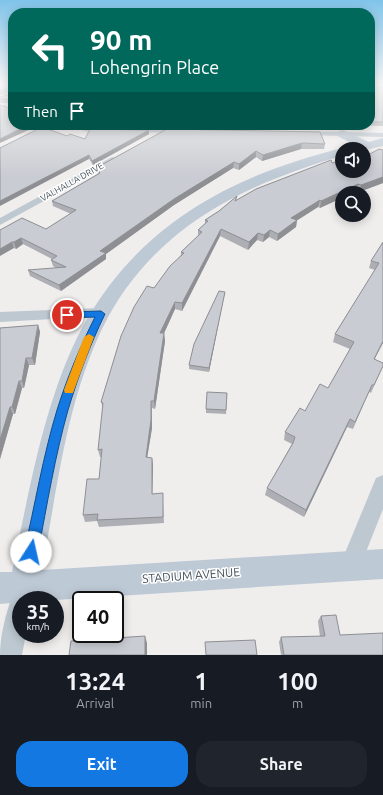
<!DOCTYPE html>
<style>
:root{--surface:#171b24;--page:#20242c;--text:#f1f3f6;--muted:#9ea1a6;--accent:#1478e2}
body{margin:0;font-family:Ubuntu,sans-serif;background:var(--page);color:var(--text);height:100vh;display:flex;flex-direction:column;font-size:15px;white-space:nowrap}
*{box-sizing:border-box;margin:0}
p{font-size:13px;color:var(--muted)}
.icon{flex:none;width:22px;height:22px;fill:none;stroke:currentColor;stroke-width:2;stroke-linecap:round;stroke-linejoin:round}
.map{position:relative;height:655px;overflow:hidden}
.panel{display:flex;flex-direction:column;background:var(--surface);flex:1}
.panel>*{flex:none}
.top-card{position:absolute;left:8px;top:8px;width:367px;height:122px;border-radius:16px;box-shadow:0 2px 10px #0003;background:#00695c;color:#fff;overflow:hidden}
.controls{position:absolute;left:335px;top:142px;display:grid;gap:8px}
.controls a{display:grid;place-items:center;width:36px;height:36px;border-radius:50%;background:var(--surface);box-shadow:0 2px 10px #0003;font-size:20px}
.speed{position:absolute;left:12px;top:591px;display:flex;gap:8px;font-size:20px;font-weight:700;text-align:center}
.speed>*{display:grid;place-content:center;width:52px;height:52px;border-radius:50%;background:var(--surface);box-shadow:0 2px 10px #0003;line-height:1}
.speed small{font-size:10px;font-weight:400}
.speed .limit{border:2px solid #111;border-radius:6px;background:#fff;color:#111}
.pin{position:absolute;display:grid;place-items:center;width:34px;height:34px;color:#fff;margin:-17px;border:2px solid #fff;border-radius:50%;box-shadow:0 1px 4px #0007}
.me{position:absolute;width:44px;margin:-22px;rotate:10deg;stroke-linejoin:round;filter:drop-shadow(0 0 3px #0008)}
.turn{display:flex;align-items:center;gap:14px;height:84px;padding:0 16px;font-size:18px}
.turn .icon{width:52px;height:52px;stroke-width:2.5}
.turn b{display:block;font-size:28px;line-height:34px}
.then{display:flex;align-items:center;height:38px;padding:0 16px;background:#0003;gap:8px;font-size:15px}
.eta{display:flex;justify-content:space-evenly;align-items:center;height:68px;text-align:center}
.eta b{font-size:24px;font-weight:700;line-height:28px}
.button{display:flex;gap:8px;margin-top:auto;padding:8px 16px}
.button a{flex:1;height:46px;border-radius:16px;background:var(--accent);color:#fff;font-size:16px;font-weight:700;line-height:46px;text-align:center}
.button a+a{background:var(--page);color:var(--text)}
.map>svg:first-child{display:block}
.lines{fill:none;stroke-linecap:round;stroke-linejoin:round}
.street{fill:#bdc8d0;fill-rule:evenodd}
.secondary{fill:#bdc9d5;fill-rule:evenodd}
.wall{fill:#adafb5}
.shaded-wall{fill:#8d8f93}
.building{fill:#c9ccd2;stroke:#8d8f93}
.route{fill:#1478e2;stroke:#0d4e93}
.slow{fill:#f59e0b}
.labels{text-anchor:middle;dominant-baseline:central;stroke-width:3;stroke-linejoin:round;paint-order:stroke}
.far-street-label{font-size:9px;fill:#45515b;stroke:#fff}
.near-street-label{font-size:12px;fill:#45515b;stroke:#fff}
</style>
<div class="map">
<svg width="383" height="655" viewBox="0 0 383 655">
<rect width="100%" height="100%" fill="#f0eded"/>
<g class="lines">
<g class="street">
<path d="M81,127L107,128L111,130C106,134 85,133 80,129Z"/>
<polygon points="127,128 183,129 187,131 183,133 130,132 126,130"/>
<polygon points="299,131 383,133 383,137 302,135 299,135 298,133"/>
<polygon points="112,157 115,158 117,160 115,162 0,225 0,218"/>
<polygon points="101,308 106,310 108,313 106,316 0,322 0,312"/>
<polygon points="383,475 383,509 358,572 351,576 344,572 340,565 376,478"/>
<path d="M21,591L29,594L31,600H21V634H26L22,655H0C0,636 6,612 13,594Z"/>
</g>
<g class="secondary">
<polygon points="343,130 369,142 383,138 383,146 364,150 364,149 348,149 350,146 356,145 339,137 337,134 339,131"/>
<path d="M342,148L345,149H342V156C241,185 150,230 102,329C66,404 57,490 42,570L383,549V579L55,600H21V602L0,604V572H12C29,493 44,400 82,328C139,224 231,176 342,148Z"/>
</g>
</g>
<g class="wall">
<polygon points="370,86 371,87 383,87 383,126 339,125 370,125"/>
<polygon points="13,93 13,103 0,103 0,97"/>
<polygon points="94,125 317,125 318,126 317,130 94,126"/>
<polygon points="167,129 325,144 324,149 301,149 262,161 256,157 239,170 233,168 174,205 106,254 106,259 61,291 30,276 28,270 56,268 53,266 51,260 52,259 23,244 16,249 14,248 0,230 46,229 71,214 53,206 52,201 98,174 96,168"/>
<polygon points="149,130 149,134 93,165 89,159 67,136 85,139"/>
<polygon points="383,150 383,183 359,192 356,191 352,193 342,193 320,208 318,207 297,220 296,227 277,241 269,237 263,242 257,240 248,250 220,236 182,311 175,309 164,333 165,341 155,409 152,408 152,428 147,458 152,458 153,466 152,494 163,500 164,523 99,527 97,521 85,522 83,515 99,479 102,457 100,457 98,450 103,408 101,402 154,288 181,255 181,252 198,236 198,230 205,224 205,220 219,211 237,196 236,200 332,163 368,155"/>
<polygon points="383,242 375,359 383,366 371,393 369,392 353,429 347,427 304,517 265,495 267,488 292,444 284,440 285,432 305,411 328,388 350,349 333,342 335,334 375,270 369,268 371,261"/>
<polygon points="225,292 224,296 209,372 189,369 189,365"/>
<polygon points="38,325 40,332 35,365 29,365 24,388 22,388 15,414 13,414 0,459 0,328"/>
<polygon points="227,393 226,414 206,413 206,409"/>
<polygon points="321,616 340,635 383,655 281,655 279,642 281,637 320,637 318,621"/>
</g>
<g class="shaded-wall">
<polygon points="13,87 13,91 0,95 0,91"/>
<polygon points="28,125 32,125 33,128 0,143 0,139"/>
<polygon points="149,130 149,134 93,165 92,161"/>
<polygon points="302,143 301,149 262,161 263,155"/>
<polygon points="256,151 256,157 239,170 239,164"/>
<polygon points="89,155 89,159 0,206 0,201"/>
<polygon points="234,162 233,168 174,205 106,254 106,259 61,291 59,285 100,251 174,199"/>
<polygon points="383,177 383,183 359,192 361,185"/>
<polygon points="358,184 356,191 352,193 342,193 342,198 320,208 321,201"/>
<polygon points="320,200 318,207 290,225 291,218"/>
<polygon points="297,220 296,227 277,241 278,234"/>
<polygon points="221,229 220,236 182,311 182,303"/>
<polygon points="270,230 269,237 263,242 264,235"/>
<polygon points="258,233 257,240 248,250 249,242"/>
<polygon points="21,238 23,244 16,249 14,242"/>
<polygon points="12,242 14,248 0,256 0,249"/>
<polygon points="225,292 224,296 209,372 209,368"/>
<polygon points="175,302 175,309 161,340 160,333"/>
<polygon points="38,325 40,332 35,365 32,358"/>
<polygon points="164,333 165,341 155,409 154,401"/>
<polygon points="383,341 383,343 371,366 374,359"/>
<polygon points="26,358 29,365 24,388 22,381"/>
<polygon points="19,381 22,388 15,414 12,407"/>
<polygon points="151,401 152,428 146,464 146,457"/>
<polygon points="10,407 13,414 0,459 0,440"/>
<polygon points="350,419 347,427 304,517 306,510"/>
<polygon points="152,458 153,466 152,500"/>
<polygon points="145,636 147,643 147,655 145,655"/>
</g>
<g class="building">
<polygon points="0,84 13,84 13,87 0,91"/>
<polygon points="370,86 371,87 383,87 383,122 370,122"/>
<polygon points="13,93 13,99 0,99 0,97"/>
<polygon points="0,105 13,109 13,125 28,125 0,139"/>
<polygon points="259,125 317,125 318,126"/>
<polygon points="42,127 67,136 70,134 85,139 90,129 149,130 92,161 89,155 0,201 0,148"/>
<polygon points="167,129 320,132 325,144 302,143 263,155 256,151 239,164 234,162 174,199 100,251 106,253 59,285 28,270 66,267 51,260 57,256 21,238 14,242 12,242 0,249 0,230 22,218 46,229 76,210 52,201 100,173 96,168"/>
<polygon points="379,149 383,150 383,177 361,185 358,184 321,201 320,200 291,218 297,220 278,234 270,230 264,235 258,233 249,242 221,229 182,303 175,302 160,333 164,333 154,401 151,401 151,420 146,457 152,458 152,494 163,493 163,517 97,520 98,514 83,515 87,479 99,479 102,449 98,450 103,403 101,402 121,336 134,307 147,286 154,288 170,266 184,253 181,252 202,232 198,230 208,221 205,220 219,211 237,196 235,201 256,189 331,160 332,163 342,160 342,171 364,171 364,153 365,153 368,155"/>
<polygon points="383,242 383,341 374,359 383,363 383,366 374,385 372,385 355,422 350,419 306,510 267,488 293,443 295,437 285,432 300,408 305,411 320,384 328,388 354,342 335,334 379,263 371,261"/>
<polygon points="219,291 225,292 209,368 189,365 194,344"/>
<polygon points="38,325 32,358 26,358 22,381 19,381 12,407 10,407 0,440 0,328"/>
<polygon points="207,392 227,393 226,410 206,409"/>
<polygon points="336,615 340,635 383,633 383,655 284,655 281,637 325,636 321,616"/>
<polygon points="145,636 145,655 69,655 71,641"/>
<polygon points="255,640 257,655 206,655 205,642"/>
</g>
<linearGradient id="sky" x2="0" y2="1"><stop stop-color="#80c4ea"/><stop offset="0.48" stop-color="#f8f7f7"/><stop offset="1" stop-color="#f8f7f7" stop-opacity="0"/></linearGradient>
<rect width="383" height="176" fill="url(#sky)"/>
<path class="route" d="M101,311L105,314C90,345 78,377 68,410C55,456 47,505 38,552L36,557L31,559L26,557L24,552C35,505 43,456 57,410C67,378 80,347 95,317L67,318L63,315L67,312Z"/>
<polygon class="slow" points="89,334 94,337 74,390 73,393 65,393 64,390 84,337"/>
<g class="labels">
<g class="far-street-label">
<text transform="translate(72 182) rotate(-29)">VALHALLA DRIVE</text>
</g>
<g class="near-street-label">
<text transform="translate(191 575) rotate(-4)">STADIUM AVENUE</text>
</g>
</g>
</svg>
<div class="controls">
<a><svg class="icon" aria-label="sound" viewBox="0 0 24 24"><path d="M4 9h4l5-4v14l-5-4H4zM17 9q2 3 0 6"/></svg></a>
<a><svg class="icon" aria-label="search" viewBox="0 0 24 24"><circle cx="10" cy="10" r="6"/><path d="M15 15l6 6"/></svg></a>
</div>
<div class="speed"><div>35<small>km/h</small></div><div class="limit">40</div></div>
<div class="pin" style="left:67px;top:315px;background:#d93025"><svg class="icon" aria-label="arrive" viewBox="0 0 24 24"><path d="M6 21V4h12l-3 4 3 4H6"/></svg></div>
<svg class="me" style="left:31px;top:552px" viewBox="-20 -20 40 40"><circle r="19" fill="#fff"/><path d="M0-13L10 11 0 6-10 11z" fill="#1478e2"/></svg>
<div class="top-card">
<div class="turn"><svg class="icon" aria-label="left" viewBox="0 0 24 24"><path d="M17 20v-9H6M10 6l-5 5 5 5"/></svg><div><b>90 m</b>Lohengrin Place</div></div>
<div class="then">Then<svg class="icon" aria-label="arrive" viewBox="0 0 24 24"><path d="M6 21V4h12l-3 4 3 4H6"/></svg></div>
</div>
</div>
<section class="panel">
<div class="eta">
<div><b>13:24</b><p>Arrival</p></div>
<div><b>1</b><p>min</p></div>
<div><b>100</b><p>m</p></div>
</div>
<div class="button"><a>Exit</a><a>Share</a></div>
</section>
